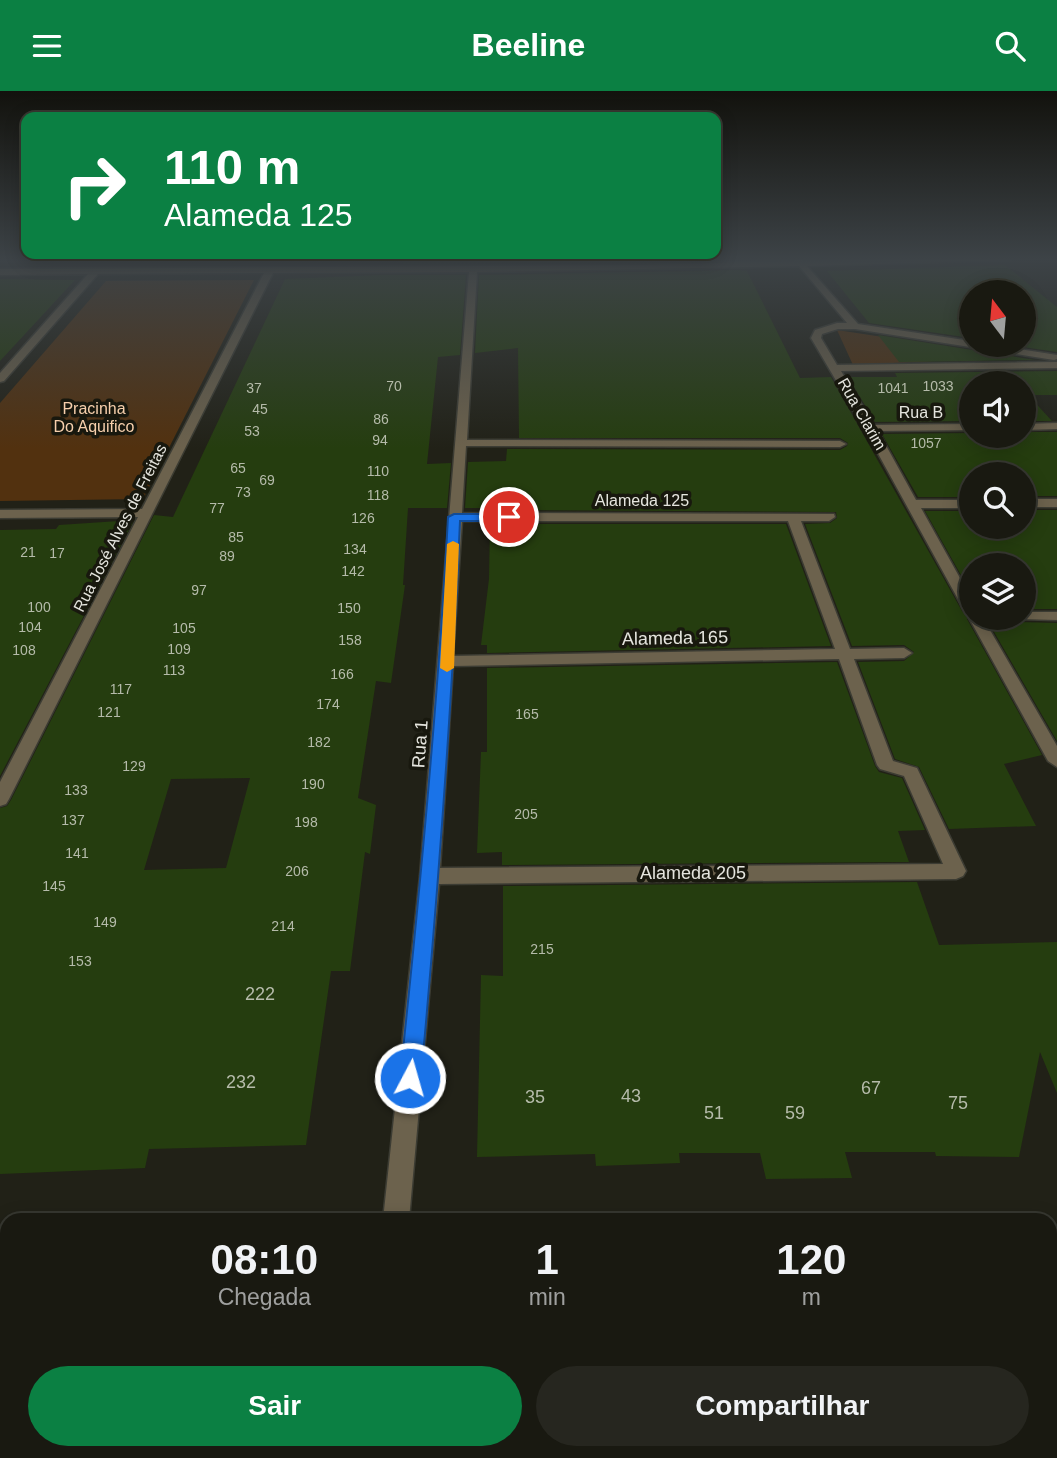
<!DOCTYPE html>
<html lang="pt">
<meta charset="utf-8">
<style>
:root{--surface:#191911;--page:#26261f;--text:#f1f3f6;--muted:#9fa09f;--line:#373831;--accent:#0b8043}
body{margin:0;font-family:Arial,sans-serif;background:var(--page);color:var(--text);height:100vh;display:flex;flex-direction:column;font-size:26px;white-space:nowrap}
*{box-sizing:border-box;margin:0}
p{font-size:23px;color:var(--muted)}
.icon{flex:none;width:38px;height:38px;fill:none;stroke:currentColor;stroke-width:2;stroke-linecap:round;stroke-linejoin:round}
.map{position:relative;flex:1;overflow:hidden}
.sheet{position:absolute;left:0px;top:1122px;width:1057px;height:247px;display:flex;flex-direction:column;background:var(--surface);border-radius:21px 21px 0 0;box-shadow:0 4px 18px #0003,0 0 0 2px var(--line)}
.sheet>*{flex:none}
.hud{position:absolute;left:21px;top:21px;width:700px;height:147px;border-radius:14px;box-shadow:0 4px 18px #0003,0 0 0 2px var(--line);background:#0b8043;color:#fff;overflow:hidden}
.needle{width:46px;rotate:344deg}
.fabs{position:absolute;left:959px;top:189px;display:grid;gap:14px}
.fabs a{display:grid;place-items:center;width:77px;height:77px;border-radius:50%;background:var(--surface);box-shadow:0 4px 18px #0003,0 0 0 2px var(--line);font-size:35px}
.pin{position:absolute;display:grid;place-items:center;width:60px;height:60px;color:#fff;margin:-30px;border:4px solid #fff;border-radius:50%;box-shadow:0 2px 7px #0007}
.me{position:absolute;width:77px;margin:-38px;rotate:6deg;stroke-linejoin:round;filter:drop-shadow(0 0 5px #0008)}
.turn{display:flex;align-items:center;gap:24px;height:147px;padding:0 28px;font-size:32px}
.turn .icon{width:91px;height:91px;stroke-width:2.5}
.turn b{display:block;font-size:49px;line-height:60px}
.eta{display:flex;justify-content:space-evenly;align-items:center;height:119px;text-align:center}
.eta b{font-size:42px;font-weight:700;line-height:49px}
.action{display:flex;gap:14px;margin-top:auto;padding:14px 28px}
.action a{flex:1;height:80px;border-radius:42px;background:var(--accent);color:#fff;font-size:28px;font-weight:700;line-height:80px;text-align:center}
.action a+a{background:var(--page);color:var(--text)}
header{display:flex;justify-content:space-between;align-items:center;height:91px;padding:0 28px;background:var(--accent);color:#fff;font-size:32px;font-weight:700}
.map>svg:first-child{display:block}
.green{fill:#52310f}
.building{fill:#253d0f;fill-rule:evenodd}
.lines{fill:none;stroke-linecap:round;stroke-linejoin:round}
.minor-casing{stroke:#3c3c33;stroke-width:3}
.minor{fill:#6c624d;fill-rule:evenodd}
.route{fill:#1a73e8;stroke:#114b97;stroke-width:2}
.slow{fill:#f59e0b}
.labels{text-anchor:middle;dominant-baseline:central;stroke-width:7;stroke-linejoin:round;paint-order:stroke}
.number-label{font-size:14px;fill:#b5bbaa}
.far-park-label{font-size:16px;fill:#f6cfac;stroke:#18180e}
.far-street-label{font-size:16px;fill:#e5e5de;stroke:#18180e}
.street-label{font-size:18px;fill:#e5e5de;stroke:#18180e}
.near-number-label{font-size:18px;fill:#b5bbaa}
</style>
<header><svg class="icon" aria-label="menu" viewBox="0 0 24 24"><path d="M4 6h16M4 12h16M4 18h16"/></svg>Beeline<svg class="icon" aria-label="search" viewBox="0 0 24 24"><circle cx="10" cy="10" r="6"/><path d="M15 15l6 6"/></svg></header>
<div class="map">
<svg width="1057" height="1367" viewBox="0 0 1057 1367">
<rect width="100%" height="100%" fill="#212117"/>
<g class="green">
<polygon points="254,189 143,408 0,410 0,312 106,190"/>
<polygon points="837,239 1015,266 853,274"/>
</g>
<g class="building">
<polygon points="404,167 729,167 730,169 403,173"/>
<polygon points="1005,174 1057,216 1057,261 1009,254 1024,254 1024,201 971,201 971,247 869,232 827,180"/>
<polygon points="737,179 747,180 800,287 831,286 962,520 968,524 967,528 1042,664 1004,673 1036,735 949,738 919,676 895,668 858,571 904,570 914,561 904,554 852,555 805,433 830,432 837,427 836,421 491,419 491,417 465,417 468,371 506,370 507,358 840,359 847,355 848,352 840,347 519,347 518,257 475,262 479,184"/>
<path d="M382,184H466L460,264L438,266L427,373L451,372L447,417H408L403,494H405L391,592L376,590L358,707L376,714L370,763L365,761L350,880H331L306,1054L149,1058L145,1077L0,1083V717L7,715L11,709L154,424L173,426L285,188ZM250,687L226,777L144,779L171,688Z"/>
<polygon points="0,188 75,189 0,270"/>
<polygon points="878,244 1035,269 899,271"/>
<polygon points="1057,280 1057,304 1028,304 1052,330 1024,330 1024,292 971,292 971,330 875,331 848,286 897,286 895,282"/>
<polygon points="1024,341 1057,341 1057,405 1024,405 1024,383 971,383 971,406 918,406 882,343 971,342 971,345 1024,345"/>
<polygon points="1024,419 1057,419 1057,518 1024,518 1024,474 971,474 971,502 925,420 971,420 971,436 1024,436"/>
<polygon points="134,429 0,685 0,439 56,438 59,434"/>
<polygon points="490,433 786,433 831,555 487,562 487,554 481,554 489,488"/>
<polygon points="986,527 1017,527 1019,531 1057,532 1057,650"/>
<polygon points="837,571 875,675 879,681 902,687 925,739 898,740 909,771 502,774 502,761 477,762 481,661 487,661 487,577"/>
<polygon points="917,791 939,854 1057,851 1057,1002 1040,961 1019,1066 936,1065 935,1061 845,1061 852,1087 766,1088 760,1062 679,1062 680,1072 596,1075 595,1063 477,1066 481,884 503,885 503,795"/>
</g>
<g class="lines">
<defs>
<g id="minor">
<path d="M792,167H800L803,170L1014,167L1010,169L807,175L858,233L971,250V254H994L1057,264V268L1054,269L855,238H838L822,243L821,247L837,274L1057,271V277L841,280L874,334L971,333V339L878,340L916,409H971V417H921L971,507V523L964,519L864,337L811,247L815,239L837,232H847L799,175L477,181L467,349L840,350L846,353L840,356L466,355L462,422L834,423L835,426L829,430H801L850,558L904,557L912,562L904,567L854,568L893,670L917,677L966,780L963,785L956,788L439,793L409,1129H383L420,785L469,181L273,182L9,708L6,713L0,715V691L138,426L0,427V419L142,418L264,182L98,183L4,290L0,291V282L88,183L0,184V178L642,174L794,170ZM462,430H788L835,558L453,565ZM839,568L877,674L880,678L904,685L943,773L440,777L453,575Z"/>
<polygon points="1057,332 1057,338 1024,339 1024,333"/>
<rect x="1024" y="408" width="33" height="8"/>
<polygon points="1024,521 1057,521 1057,529 1019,528 1024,527"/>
<polygon points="971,524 971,527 983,527 1057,655 1057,676 1048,670 969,527"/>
<rect x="0" y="1146" width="7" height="26"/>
<rect x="1050" y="1160" width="7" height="26"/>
</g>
</defs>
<use href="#minor" class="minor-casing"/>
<use href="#minor" class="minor"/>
</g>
<linearGradient id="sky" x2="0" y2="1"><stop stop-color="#12120d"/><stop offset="0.47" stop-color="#3d4347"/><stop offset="1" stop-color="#3d4347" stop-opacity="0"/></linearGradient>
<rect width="1057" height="358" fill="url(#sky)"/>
<path class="route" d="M454,423H509L515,426L509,430H460C452,616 438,801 421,987L418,994L410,997L403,994L400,987C420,800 438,614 448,426Z"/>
<polygon class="slow" points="453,450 459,453 454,577 447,581 440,577 447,453"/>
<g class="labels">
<g class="number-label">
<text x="394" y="295">70</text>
<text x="938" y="295">1033</text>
<text x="254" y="297">37</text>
<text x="893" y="297">1041</text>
<text x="260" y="318">45</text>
<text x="381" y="328">86</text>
<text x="252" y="340">53</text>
<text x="380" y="349">94</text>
<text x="926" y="352">1057</text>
<text x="238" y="377">65</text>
<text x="378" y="380">110</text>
<text x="267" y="389">69</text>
<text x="243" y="401">73</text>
<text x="378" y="404">118</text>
<text x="217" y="417">77</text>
<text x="363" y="427">126</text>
<text x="236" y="446">85</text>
<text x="355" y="458">134</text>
<text x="28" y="461">21</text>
<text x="57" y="462">17</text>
<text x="227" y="465">89</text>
<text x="353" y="480">142</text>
<text x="199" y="499">97</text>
<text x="39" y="516">100</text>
<text x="349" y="517">150</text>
<text x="30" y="536">104</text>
<text x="184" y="537">105</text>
<text x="350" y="549">158</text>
<text x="179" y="558">109</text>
<text x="24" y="559">108</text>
<text x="174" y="579">113</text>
<text x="342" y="583">166</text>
<text x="121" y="598">117</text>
<text x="328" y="613">174</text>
<text x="109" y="621">121</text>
<text x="527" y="623">165</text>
<text x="319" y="651">182</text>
<text x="134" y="675">129</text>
<text x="313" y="693">190</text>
<text x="76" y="699">133</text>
<text x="526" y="723">205</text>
<text x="73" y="729">137</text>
<text x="306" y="731">198</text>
<text x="77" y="762">141</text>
<text x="297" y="780">206</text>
<text x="54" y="795">145</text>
<text x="105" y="831">149</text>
<text x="283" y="835">214</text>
<text x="542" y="858">215</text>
<text x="80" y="870">153</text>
</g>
<g class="far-park-label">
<text x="94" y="317">Pracinha<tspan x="94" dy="18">Do Aquifico</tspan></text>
</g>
<g class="far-street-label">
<text x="921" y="321">Rua B</text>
<text transform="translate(862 323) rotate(60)">Rua Clarim</text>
<text x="642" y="409">Alameda 125</text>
<text transform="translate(120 437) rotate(-63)">Rua José Alves de Freitas</text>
</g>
<g class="street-label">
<text transform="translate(675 547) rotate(-1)">Alameda 165</text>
<text transform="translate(420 653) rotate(-86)">Rua 1</text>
<text x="693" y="782">Alameda 205</text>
</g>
<g class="near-number-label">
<text x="260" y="903">222</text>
<text x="241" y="991">232</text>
<text x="871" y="997">67</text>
<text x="631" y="1005">43</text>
<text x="535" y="1006">35</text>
<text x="958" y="1012">75</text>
<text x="714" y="1022">51</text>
<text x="795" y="1022">59</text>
</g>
</g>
</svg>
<div class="fabs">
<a><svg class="needle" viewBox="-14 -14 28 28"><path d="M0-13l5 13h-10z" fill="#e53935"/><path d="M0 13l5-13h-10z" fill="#9fa09f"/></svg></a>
<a><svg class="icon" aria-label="sound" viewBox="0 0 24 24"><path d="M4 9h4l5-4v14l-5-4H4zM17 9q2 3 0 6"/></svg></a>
<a><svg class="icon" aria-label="search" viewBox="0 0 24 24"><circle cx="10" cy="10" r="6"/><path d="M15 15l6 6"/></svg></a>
<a><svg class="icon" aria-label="layers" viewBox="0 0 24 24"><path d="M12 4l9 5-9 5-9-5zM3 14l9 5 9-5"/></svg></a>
</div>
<div class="pin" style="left:509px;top:426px;background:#d93025"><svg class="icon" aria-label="arrive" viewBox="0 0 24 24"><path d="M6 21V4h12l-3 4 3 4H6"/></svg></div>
<svg class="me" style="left:410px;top:987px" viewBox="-20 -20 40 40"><circle r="17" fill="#1a73e8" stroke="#fff" stroke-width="3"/><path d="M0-11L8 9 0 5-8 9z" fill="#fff"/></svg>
<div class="hud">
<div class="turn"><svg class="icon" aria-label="right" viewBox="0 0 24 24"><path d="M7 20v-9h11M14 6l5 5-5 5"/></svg><div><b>110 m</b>Alameda 125</div></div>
</div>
<section class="sheet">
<div class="eta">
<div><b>08:10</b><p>Chegada</p></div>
<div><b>1</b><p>min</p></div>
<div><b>120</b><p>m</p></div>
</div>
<div class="action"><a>Sair</a><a>Compartilhar</a></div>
</section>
</div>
